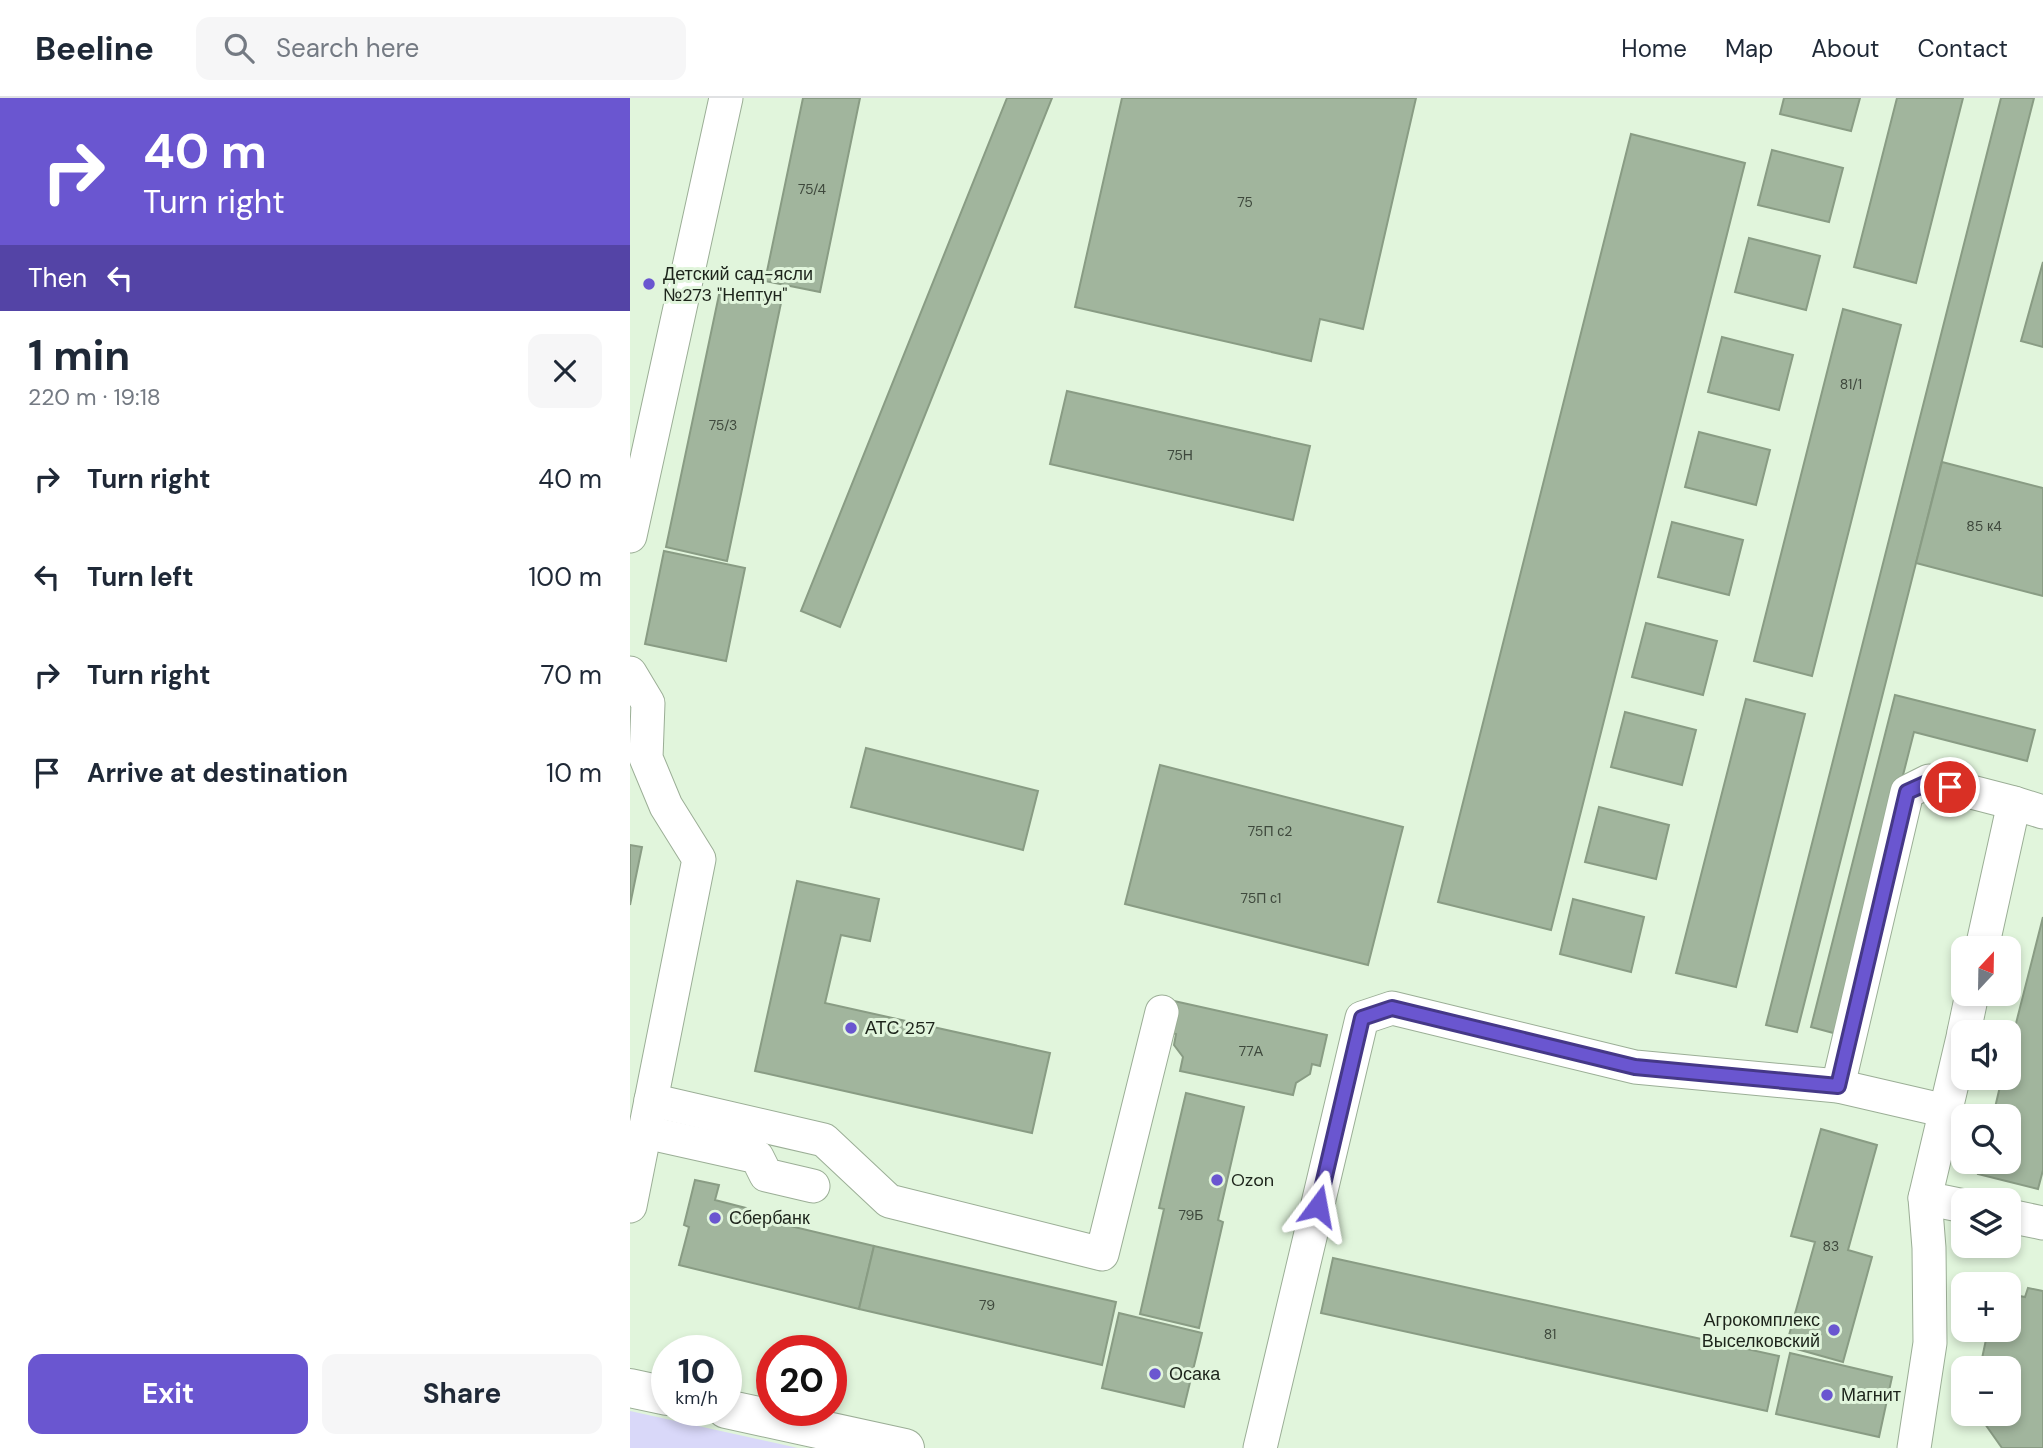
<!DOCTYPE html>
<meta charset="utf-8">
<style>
:root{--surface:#fff;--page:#f6f6f7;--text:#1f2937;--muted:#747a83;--line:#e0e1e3;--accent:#6a56d0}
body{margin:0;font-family:"DM Sans",sans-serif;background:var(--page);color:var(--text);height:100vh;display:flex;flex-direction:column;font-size:26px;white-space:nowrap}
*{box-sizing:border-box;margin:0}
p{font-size:23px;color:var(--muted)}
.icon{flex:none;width:38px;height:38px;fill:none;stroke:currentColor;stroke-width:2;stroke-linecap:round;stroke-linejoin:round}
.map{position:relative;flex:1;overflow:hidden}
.panel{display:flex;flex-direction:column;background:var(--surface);width:630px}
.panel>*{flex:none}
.banner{background:#6a56d0;color:#fff;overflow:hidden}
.needle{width:46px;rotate:22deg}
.tools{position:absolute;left:1321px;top:838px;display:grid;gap:14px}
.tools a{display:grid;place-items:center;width:70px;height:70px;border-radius:14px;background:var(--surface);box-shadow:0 4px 10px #0003;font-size:35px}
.speed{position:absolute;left:21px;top:1237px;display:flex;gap:14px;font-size:35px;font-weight:700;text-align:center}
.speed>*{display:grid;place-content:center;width:91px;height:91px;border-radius:50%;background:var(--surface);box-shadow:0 4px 10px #0003;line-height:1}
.speed small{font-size:18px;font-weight:400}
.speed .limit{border:10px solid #d22;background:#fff;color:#111}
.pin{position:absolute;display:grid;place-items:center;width:60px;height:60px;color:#fff;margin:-30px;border:4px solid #fff;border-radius:50%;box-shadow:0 2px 7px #0007}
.me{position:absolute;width:77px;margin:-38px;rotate:13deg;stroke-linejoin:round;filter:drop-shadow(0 0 5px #0008)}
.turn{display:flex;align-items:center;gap:24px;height:147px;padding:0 28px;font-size:32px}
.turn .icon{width:91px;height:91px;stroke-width:2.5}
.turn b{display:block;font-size:49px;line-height:60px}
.then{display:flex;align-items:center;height:66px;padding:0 28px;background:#0003;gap:14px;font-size:26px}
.round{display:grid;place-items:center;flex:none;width:74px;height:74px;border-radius:14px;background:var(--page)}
.summary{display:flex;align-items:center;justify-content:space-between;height:119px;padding:0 28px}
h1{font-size:42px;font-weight:700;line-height:52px}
.action{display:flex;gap:14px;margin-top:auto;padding:14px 28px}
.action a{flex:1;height:80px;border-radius:14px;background:var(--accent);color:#fff;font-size:28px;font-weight:700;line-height:80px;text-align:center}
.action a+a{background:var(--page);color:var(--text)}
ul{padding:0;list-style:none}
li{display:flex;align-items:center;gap:21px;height:98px;padding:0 28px}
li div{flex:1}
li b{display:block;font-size:26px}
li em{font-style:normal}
header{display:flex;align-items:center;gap:42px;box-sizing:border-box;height:98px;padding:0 35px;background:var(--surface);border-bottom:2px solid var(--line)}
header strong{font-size:33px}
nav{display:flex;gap:38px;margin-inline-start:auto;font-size:24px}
.search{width:490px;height:63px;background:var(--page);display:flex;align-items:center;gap:18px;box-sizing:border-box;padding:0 24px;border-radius:14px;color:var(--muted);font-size:26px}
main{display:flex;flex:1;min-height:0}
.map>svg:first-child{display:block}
.green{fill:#d9d8f9}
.building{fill:#a1b59d;stroke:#899c84;stroke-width:2}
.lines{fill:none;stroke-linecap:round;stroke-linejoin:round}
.minor-casing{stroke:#9bae96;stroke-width:35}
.major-casing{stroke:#9bae96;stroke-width:40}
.minor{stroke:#fff;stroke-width:33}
.major{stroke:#fff;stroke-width:38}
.route-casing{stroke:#453887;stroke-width:18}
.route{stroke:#6a56d0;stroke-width:12}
.poi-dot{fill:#6a56d0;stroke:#e1f5dc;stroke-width:2.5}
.labels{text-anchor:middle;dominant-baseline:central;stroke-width:6;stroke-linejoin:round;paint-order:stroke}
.number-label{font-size:14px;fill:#3e483c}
.poi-label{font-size:18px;fill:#1d241b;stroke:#e1f5dc;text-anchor:start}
</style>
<header>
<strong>Beeline</strong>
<div class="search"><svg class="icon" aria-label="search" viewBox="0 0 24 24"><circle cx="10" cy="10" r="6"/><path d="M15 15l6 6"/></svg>Search here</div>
<nav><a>Home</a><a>Map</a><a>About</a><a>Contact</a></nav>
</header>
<main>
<section class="panel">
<div class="banner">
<div class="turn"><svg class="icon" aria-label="right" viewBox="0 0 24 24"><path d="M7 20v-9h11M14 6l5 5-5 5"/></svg><div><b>40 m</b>Turn right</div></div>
<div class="then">Then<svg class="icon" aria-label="left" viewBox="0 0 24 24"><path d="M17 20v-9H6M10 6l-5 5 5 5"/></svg></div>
</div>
<div class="summary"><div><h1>1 min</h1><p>220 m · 19:18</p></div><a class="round"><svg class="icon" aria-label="close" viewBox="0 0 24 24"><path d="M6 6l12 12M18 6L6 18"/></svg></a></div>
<ul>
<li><svg class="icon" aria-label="right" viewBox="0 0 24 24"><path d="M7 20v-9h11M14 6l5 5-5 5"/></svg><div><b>Turn right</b></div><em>40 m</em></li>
<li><svg class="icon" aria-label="left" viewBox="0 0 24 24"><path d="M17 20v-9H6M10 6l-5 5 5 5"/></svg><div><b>Turn left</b></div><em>100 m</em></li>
<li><svg class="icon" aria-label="right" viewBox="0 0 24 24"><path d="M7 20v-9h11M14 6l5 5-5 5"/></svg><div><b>Turn right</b></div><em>70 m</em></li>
<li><svg class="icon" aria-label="arrive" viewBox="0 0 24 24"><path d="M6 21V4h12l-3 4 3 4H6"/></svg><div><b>Arrive at destination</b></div><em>10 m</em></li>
</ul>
<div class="action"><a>Exit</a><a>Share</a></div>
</section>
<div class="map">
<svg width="1413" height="1350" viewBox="0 0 1413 1350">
<rect width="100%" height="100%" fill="#e1f5dc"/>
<polygon class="green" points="0,1313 168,1350 0,1350"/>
<g class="building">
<polygon points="173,0 230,0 190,194 135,183"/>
<polygon points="377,0 422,0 210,529 171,513"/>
<polygon points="492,0 786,0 733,231 690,221 681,263 445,209"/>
<polygon points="1154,0 1230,0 1221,33 1150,16"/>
<polygon points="1267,0 1333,0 1286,185 1224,169"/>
<polygon points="1371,0 1404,0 1167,934 1136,927"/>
<polygon points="1001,36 1115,65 921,832 808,804"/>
<polygon points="1142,52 1213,70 1199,124 1128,107"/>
<polygon points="1119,140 1190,158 1176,212 1105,194"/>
<polygon points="1413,164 1413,249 1391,243"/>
<polygon points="90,192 151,205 97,463 36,449"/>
<polygon points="1213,211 1271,227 1182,578 1124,563"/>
<polygon points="1092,239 1163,257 1149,312 1078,294"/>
<polygon points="437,293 680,348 663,422 420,366"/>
<polygon points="1069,334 1140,352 1126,407 1055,389"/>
<polygon points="1312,364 1413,390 1413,498 1286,465"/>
<polygon points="1042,424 1113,442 1099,497 1028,479"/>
<polygon points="34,453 115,470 96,563 15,546"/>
<polygon points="1016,525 1087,543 1073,597 1002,579"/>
<polygon points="1265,597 1405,632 1397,663 1284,634 1207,936 1181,929"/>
<polygon points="1116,601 1175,616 1106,889 1046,875"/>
<polygon points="995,614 1066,632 1052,687 981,669"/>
<polygon points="236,650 408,693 393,752 221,709"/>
<polygon points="530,667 773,729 738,867 495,806"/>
<polygon points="969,709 1039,727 1026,781 955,764"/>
<polygon points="0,747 12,749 0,807"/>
<polygon points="167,783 249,801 240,843 211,837 195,905 420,955 402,1035 125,973"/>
<polygon points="943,801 1014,819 1001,874 930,856"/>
<polygon points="1413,819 1413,1072 1408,1091 1348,1076 1351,1064 1379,1064 1379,1018 1363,1018 1372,980 1379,980 1379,953"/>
<polygon points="544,903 697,937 690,968 682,966 680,976 666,985 663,997 550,973 553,959 544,947 546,936 538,935"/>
<polygon points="556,995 614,1009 588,1122 593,1124 569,1230 510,1216 534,1111 529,1110"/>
<polygon points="1191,1031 1247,1047 1218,1152 1242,1159 1213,1264 1156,1248 1185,1144 1161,1138"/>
<polygon points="65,1082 89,1087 85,1102 116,1110 114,1117 244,1148 229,1211 49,1167 59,1129 54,1127"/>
<polygon points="244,1148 486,1204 472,1267 229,1211"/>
<polygon points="703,1160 1149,1258 1137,1313 691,1215"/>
<polygon points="1398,1190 1413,1193 1413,1350 1372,1350 1348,1316 1379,1316 1379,1270 1350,1270 1358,1232 1379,1232 1379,1196 1395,1199"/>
<polygon points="489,1215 572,1235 554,1309 472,1290"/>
<polygon points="1160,1255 1262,1279 1249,1339 1146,1316"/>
</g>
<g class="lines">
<defs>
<g id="minor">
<polyline points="0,438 96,0"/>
<polyline points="0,575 18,605 16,660 36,708 69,761 0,1108"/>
<polyline points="1352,850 1384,705 1413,714"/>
<polyline points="1334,934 1342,896"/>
<polyline points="1208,988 1277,694 1299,683 1384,705"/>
<polyline points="21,1002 194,1042 259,1103 472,1156 532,914"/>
<polyline points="15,1034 127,1059 136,1077 183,1088"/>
<polyline points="1295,1100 1334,1108"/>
<polyline points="1379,1118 1413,1125"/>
<polyline points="630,1350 732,920 762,910 1005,969 1208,988 1316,1013"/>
<polyline points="1284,1350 1300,1245 1299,1150 1295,1100 1334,935"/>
</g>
<g id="major">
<polyline points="0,1290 37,1298"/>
<polyline points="96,1311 275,1350"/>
</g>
</defs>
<use href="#minor" class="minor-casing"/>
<use href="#major" class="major-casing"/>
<use href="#minor" class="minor"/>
<use href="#major" class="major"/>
</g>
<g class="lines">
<defs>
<polyline id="route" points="688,1108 732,920 762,910 1005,969 1208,988 1277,694 1299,684 1320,689"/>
</defs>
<use href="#route" class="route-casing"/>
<use href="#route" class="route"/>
</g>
<g class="poi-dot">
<circle cx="19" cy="186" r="7"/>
<circle cx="221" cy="930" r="7"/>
<circle cx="587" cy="1082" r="7"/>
<circle cx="85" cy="1120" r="7"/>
<circle cx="1204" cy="1232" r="7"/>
<circle cx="525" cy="1276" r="7"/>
<circle cx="1197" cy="1297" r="7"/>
</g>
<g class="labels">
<g class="number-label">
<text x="182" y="91">75/4</text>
<text x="615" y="104">75</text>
<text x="1221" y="286">81/1</text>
<text x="93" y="327">75/3</text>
<text x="550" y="357">75Н</text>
<text x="1354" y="428">85 к4</text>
<text x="640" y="733">75П с2</text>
<text x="631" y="800">75П с1</text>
<text x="621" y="953">77А</text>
<text x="561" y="1117">79Б</text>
<text x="1201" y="1148">83</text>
<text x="357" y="1207">79</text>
<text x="920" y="1236">81</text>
</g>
<g class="poi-label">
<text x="33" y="176">Детский сад-ясли<tspan x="33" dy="21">№273 "Нептун"</tspan></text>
<text x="235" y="930">АТС 257</text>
<text x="601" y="1082">Ozon</text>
<text x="99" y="1120">Сбербанк</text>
<text x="1190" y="1222" text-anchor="end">Агрокомплекс<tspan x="1190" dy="21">Выселковский</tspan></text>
<text x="539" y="1276">Осака</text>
<text x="1211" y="1297">Магнит</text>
</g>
</g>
</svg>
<div class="tools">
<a><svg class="needle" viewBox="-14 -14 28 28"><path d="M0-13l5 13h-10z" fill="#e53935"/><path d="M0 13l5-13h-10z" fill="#747a83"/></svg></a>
<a><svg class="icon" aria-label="sound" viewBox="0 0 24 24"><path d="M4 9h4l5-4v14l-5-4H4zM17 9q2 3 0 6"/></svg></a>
<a><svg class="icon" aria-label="search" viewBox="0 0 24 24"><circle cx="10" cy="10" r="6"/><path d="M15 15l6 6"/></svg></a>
<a><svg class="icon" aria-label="layers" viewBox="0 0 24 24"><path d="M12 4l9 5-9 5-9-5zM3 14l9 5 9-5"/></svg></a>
<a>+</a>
<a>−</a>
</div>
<div class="speed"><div>10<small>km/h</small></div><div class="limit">20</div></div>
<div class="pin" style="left:1320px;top:689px;background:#d93025"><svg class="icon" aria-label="arrive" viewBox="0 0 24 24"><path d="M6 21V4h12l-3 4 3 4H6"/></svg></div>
<svg class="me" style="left:688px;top:1108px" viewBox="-20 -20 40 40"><path d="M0-17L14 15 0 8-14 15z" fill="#6a56d0" stroke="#fff" stroke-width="4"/></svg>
</div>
</main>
